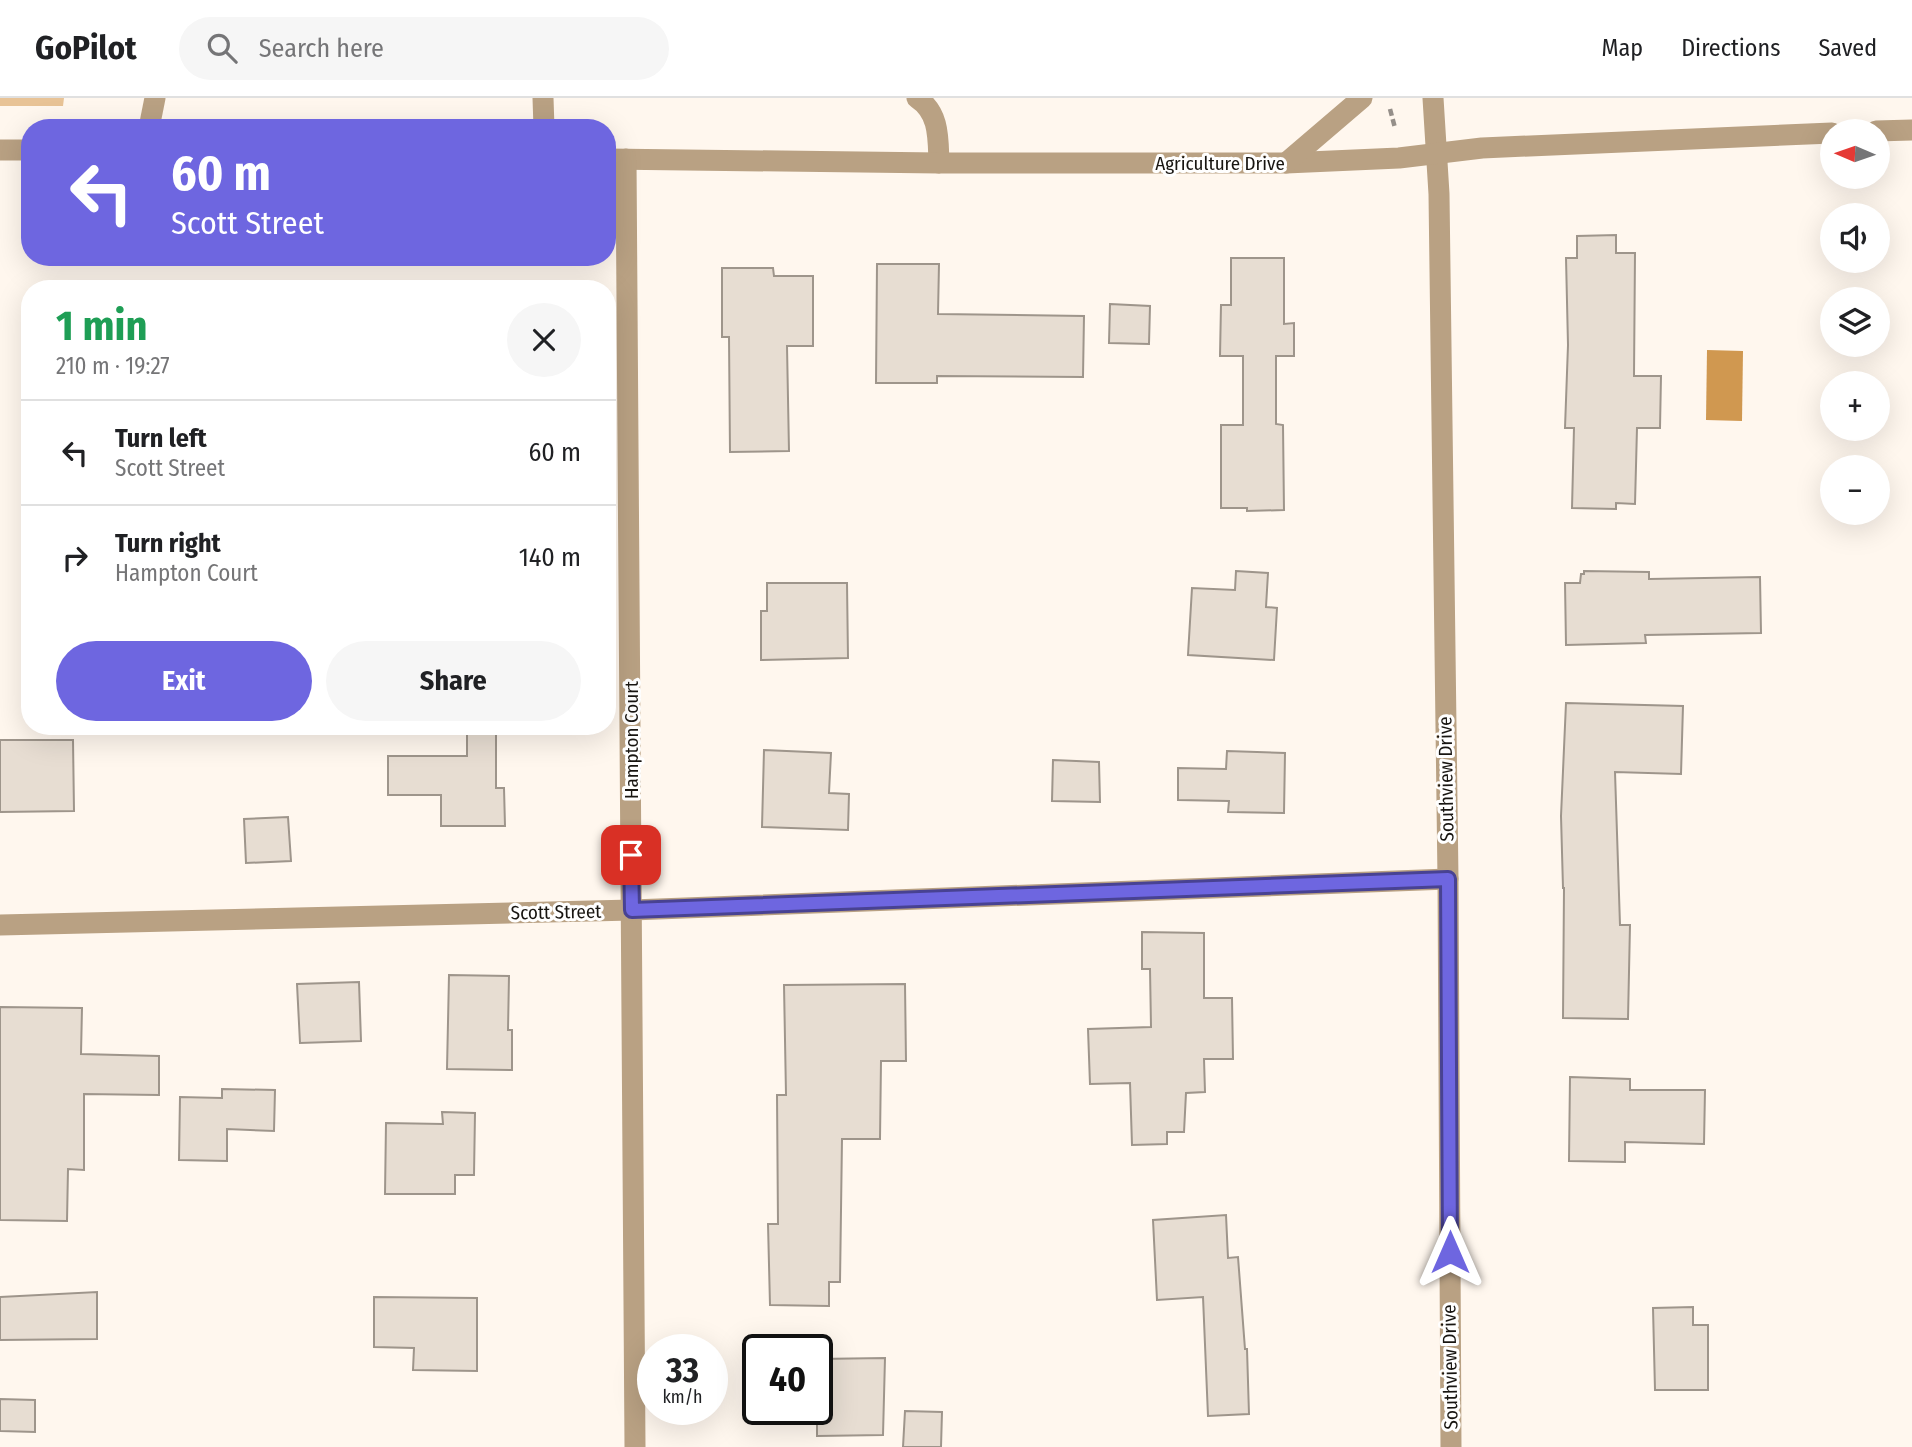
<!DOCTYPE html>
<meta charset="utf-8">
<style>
:root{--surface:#fff;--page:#f6f6f6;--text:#202124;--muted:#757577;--line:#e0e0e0;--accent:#6e66e0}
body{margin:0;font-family:"Fira Sans Condensed",sans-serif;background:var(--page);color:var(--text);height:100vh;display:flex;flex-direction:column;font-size:26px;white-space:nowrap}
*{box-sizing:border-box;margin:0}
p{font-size:23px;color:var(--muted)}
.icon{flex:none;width:38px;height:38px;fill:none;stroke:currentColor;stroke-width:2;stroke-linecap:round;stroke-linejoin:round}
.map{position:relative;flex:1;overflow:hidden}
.drawer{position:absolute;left:21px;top:182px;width:595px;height:455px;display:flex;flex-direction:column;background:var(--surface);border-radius:28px;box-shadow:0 7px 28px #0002}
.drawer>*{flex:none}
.banner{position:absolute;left:21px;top:21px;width:595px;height:147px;border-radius:28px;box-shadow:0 7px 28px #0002;background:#6e66e0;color:#fff;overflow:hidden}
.needle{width:46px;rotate:272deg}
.fabs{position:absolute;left:1820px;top:21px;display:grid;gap:14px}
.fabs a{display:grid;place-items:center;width:70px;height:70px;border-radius:50%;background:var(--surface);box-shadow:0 7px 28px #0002;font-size:35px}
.speed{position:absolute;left:637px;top:1236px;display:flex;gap:14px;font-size:35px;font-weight:700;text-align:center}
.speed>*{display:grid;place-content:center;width:91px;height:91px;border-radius:50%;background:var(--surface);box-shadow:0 7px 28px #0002;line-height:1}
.speed small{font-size:18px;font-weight:400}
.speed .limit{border:4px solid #111;border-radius:10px;background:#fff;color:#111}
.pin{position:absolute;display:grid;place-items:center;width:60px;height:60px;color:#fff;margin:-30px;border-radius:14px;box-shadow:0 4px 10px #0006}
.me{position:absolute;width:77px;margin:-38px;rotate:0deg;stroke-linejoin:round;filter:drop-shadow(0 0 5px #0008)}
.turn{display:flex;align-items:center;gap:24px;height:147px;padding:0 35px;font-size:32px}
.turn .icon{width:91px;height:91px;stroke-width:2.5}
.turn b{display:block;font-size:49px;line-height:60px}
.round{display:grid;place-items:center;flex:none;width:74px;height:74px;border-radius:37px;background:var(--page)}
.headline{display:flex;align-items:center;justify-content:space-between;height:119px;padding:0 35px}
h1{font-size:42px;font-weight:700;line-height:52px;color:#1e9e55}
.cta{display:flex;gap:14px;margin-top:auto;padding:14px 35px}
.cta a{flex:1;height:80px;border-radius:42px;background:var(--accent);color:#fff;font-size:28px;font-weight:700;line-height:80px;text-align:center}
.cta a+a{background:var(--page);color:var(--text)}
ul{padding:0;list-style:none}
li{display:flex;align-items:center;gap:21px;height:105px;padding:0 35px;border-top:2px solid var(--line)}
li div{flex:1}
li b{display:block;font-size:26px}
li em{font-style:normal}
header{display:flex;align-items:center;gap:42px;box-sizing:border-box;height:98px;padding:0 35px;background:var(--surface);border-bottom:2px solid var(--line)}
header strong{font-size:33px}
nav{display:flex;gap:38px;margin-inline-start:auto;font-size:24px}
.search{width:490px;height:63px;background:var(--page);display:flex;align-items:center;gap:18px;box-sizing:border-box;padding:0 24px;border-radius:38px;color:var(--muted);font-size:26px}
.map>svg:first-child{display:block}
.green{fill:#e8c396}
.water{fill:#d09850}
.building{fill:#e7ddd2;stroke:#9e958b;stroke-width:2}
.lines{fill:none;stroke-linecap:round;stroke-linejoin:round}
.path{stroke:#958f89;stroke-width:4.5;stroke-dasharray:7 3.5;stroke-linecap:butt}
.minor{stroke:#b9a183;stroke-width:21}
.route-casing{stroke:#484292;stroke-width:18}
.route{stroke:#6e66e0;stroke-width:12}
.labels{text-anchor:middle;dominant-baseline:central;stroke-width:6;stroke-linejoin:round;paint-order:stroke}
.street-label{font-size:19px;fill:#181511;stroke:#fff}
</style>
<header>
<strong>GoPilot</strong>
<div class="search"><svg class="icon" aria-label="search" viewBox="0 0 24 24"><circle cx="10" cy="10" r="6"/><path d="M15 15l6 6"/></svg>Search here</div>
<nav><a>Map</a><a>Directions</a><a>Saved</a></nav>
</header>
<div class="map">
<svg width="1912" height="1349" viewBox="0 0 1912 1349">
<rect width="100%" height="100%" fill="#fff7ee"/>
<polygon class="green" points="0,0 64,0 63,8 0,8"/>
<polygon class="water" points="1707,252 1743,253 1742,323 1706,322"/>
<g class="building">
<polygon points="1616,137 1616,155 1635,155 1634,278 1661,278 1660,330 1637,330 1635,406 1616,405 1616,411 1572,410 1574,330 1565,330 1568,247 1566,160 1577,160 1577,138"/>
<polygon points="1231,160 1284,160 1284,226 1294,225 1294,258 1276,258 1276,326 1283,327 1284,412 1247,413 1247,410 1221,410 1221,327 1243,327 1243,258 1220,258 1221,207 1231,207"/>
<polygon points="877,166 939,166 938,216 1084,218 1083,279 937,278 937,285 876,285"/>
<polygon points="722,170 773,170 774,178 813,178 813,248 787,248 789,353 730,354 729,239 722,239"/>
<polygon points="1110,206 1150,208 1149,246 1109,245"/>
<polygon points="1236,473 1268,475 1266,509 1277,510 1274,562 1188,557 1192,490 1235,492"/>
<polygon points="1584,473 1649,474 1649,481 1760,479 1761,535 1645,537 1646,545 1566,547 1565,485 1580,485 1581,476 1584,476"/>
<polygon points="767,485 847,485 848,560 761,562 761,513 767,513"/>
<polygon points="1566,605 1683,608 1681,676 1615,674 1620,827 1630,827 1628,921 1563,920 1564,790 1563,790 1561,718"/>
<polygon points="467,628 496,628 496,690 504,690 505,728 441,728 441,697 388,697 388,658 467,658"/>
<polygon points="0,642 73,642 74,713 0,714"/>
<polygon points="764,652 831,655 829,695 849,696 848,732 762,729"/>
<polygon points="1227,653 1285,655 1284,715 1228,714 1229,703 1178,702 1178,670 1226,671"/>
<polygon points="1053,662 1099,664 1100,704 1052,703"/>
<polygon points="288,719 291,763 246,765 244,721"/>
<polygon points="1142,834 1204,835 1204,900 1232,900 1233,961 1204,961 1205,994 1186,995 1184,1034 1167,1034 1167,1046 1132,1047 1130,985 1090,986 1088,931 1151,929 1150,871 1142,871"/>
<polygon points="449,877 509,878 508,932 512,932 512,972 447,971"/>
<polygon points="359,884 361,943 300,945 297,886"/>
<polygon points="905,886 906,963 881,963 880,1041 842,1041 840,1184 829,1184 829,1208 770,1207 768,1126 778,1126 777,997 786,997 784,887"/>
<polygon points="0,909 82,910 81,956 159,958 159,997 84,996 84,1072 68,1071 67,1123 0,1122"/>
<polygon points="1570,979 1630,981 1630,992 1705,992 1704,1046 1625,1044 1625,1064 1569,1063"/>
<polygon points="222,991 275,992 274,1033 227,1031 227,1063 179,1062 180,999 222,1000"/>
<polygon points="442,1014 475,1015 474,1077 455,1077 455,1096 385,1096 386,1025 443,1026"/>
<polygon points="1226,1117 1228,1160 1238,1159 1245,1251 1247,1251 1249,1316 1208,1318 1203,1199 1157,1202 1153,1122"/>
<polygon points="97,1194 97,1241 0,1242 0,1199"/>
<polygon points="374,1199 477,1200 477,1273 413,1272 414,1250 374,1249"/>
<polygon points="1693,1209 1693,1227 1708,1227 1708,1292 1655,1292 1653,1210"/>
<polygon points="885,1260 883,1337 817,1338 817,1261"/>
<polygon points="0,1301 35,1302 35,1334 0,1333"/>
<polygon points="905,1313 942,1314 941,1349 903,1349"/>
</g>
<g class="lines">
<polyline class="path" points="1390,11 1395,30"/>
<g class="minor">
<polyline points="543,0 544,30"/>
<path d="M917,0C940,15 938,41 939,65"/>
<polyline points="1433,0 1439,96 1448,781 1451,1349"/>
<polyline points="149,30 155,0"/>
<polyline points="1876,33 1912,32"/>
<polyline points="0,52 30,52"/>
<polyline points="607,61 939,65 1286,65 1399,60 1482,50 1832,35"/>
<polyline points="626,61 635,1349"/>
<polyline points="1286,65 1362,0"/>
<polyline points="0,827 632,812 1448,781"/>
</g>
</g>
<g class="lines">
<defs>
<polyline id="route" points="631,757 632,812 1448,781 1450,1154"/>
</defs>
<use href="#route" class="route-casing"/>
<use href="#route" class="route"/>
</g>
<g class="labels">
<g class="street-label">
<text x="1220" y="65">Agriculture Drive</text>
<text transform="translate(631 642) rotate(-90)">Hampton Court</text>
<text transform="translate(1446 681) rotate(-91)">Southview Drive</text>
<text transform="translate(556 814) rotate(-1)">Scott Street</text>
<text transform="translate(1450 1269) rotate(-91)">Southview Drive</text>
</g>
</g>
</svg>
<div class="fabs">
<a><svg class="needle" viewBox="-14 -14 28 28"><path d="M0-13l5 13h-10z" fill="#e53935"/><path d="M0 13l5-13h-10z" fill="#757577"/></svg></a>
<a><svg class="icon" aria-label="sound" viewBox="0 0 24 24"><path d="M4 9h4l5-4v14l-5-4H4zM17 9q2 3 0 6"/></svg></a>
<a><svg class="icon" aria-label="layers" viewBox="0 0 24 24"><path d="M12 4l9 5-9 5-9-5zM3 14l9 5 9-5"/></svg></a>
<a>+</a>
<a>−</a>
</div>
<div class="speed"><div>33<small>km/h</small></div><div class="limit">40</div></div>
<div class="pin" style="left:631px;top:757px;background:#d93025"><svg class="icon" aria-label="arrive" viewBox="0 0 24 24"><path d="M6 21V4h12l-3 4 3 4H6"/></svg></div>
<svg class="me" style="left:1450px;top:1154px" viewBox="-20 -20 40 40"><path d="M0-17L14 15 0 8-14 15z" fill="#6e66e0" stroke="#fff" stroke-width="4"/></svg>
<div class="banner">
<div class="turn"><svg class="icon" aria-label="left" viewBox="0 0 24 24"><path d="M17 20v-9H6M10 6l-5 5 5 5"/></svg><div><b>60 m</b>Scott Street</div></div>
</div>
<section class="drawer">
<div class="headline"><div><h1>1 min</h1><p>210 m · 19:27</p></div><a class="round"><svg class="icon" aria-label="close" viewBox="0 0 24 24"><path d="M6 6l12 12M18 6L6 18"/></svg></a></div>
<ul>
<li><svg class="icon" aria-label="left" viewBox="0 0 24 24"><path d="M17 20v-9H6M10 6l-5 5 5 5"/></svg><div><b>Turn left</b><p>Scott Street</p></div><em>60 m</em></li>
<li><svg class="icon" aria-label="right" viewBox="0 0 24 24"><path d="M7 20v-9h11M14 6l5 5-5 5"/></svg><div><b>Turn right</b><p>Hampton Court</p></div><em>140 m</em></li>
</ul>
<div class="cta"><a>Exit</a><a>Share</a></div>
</section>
</div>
